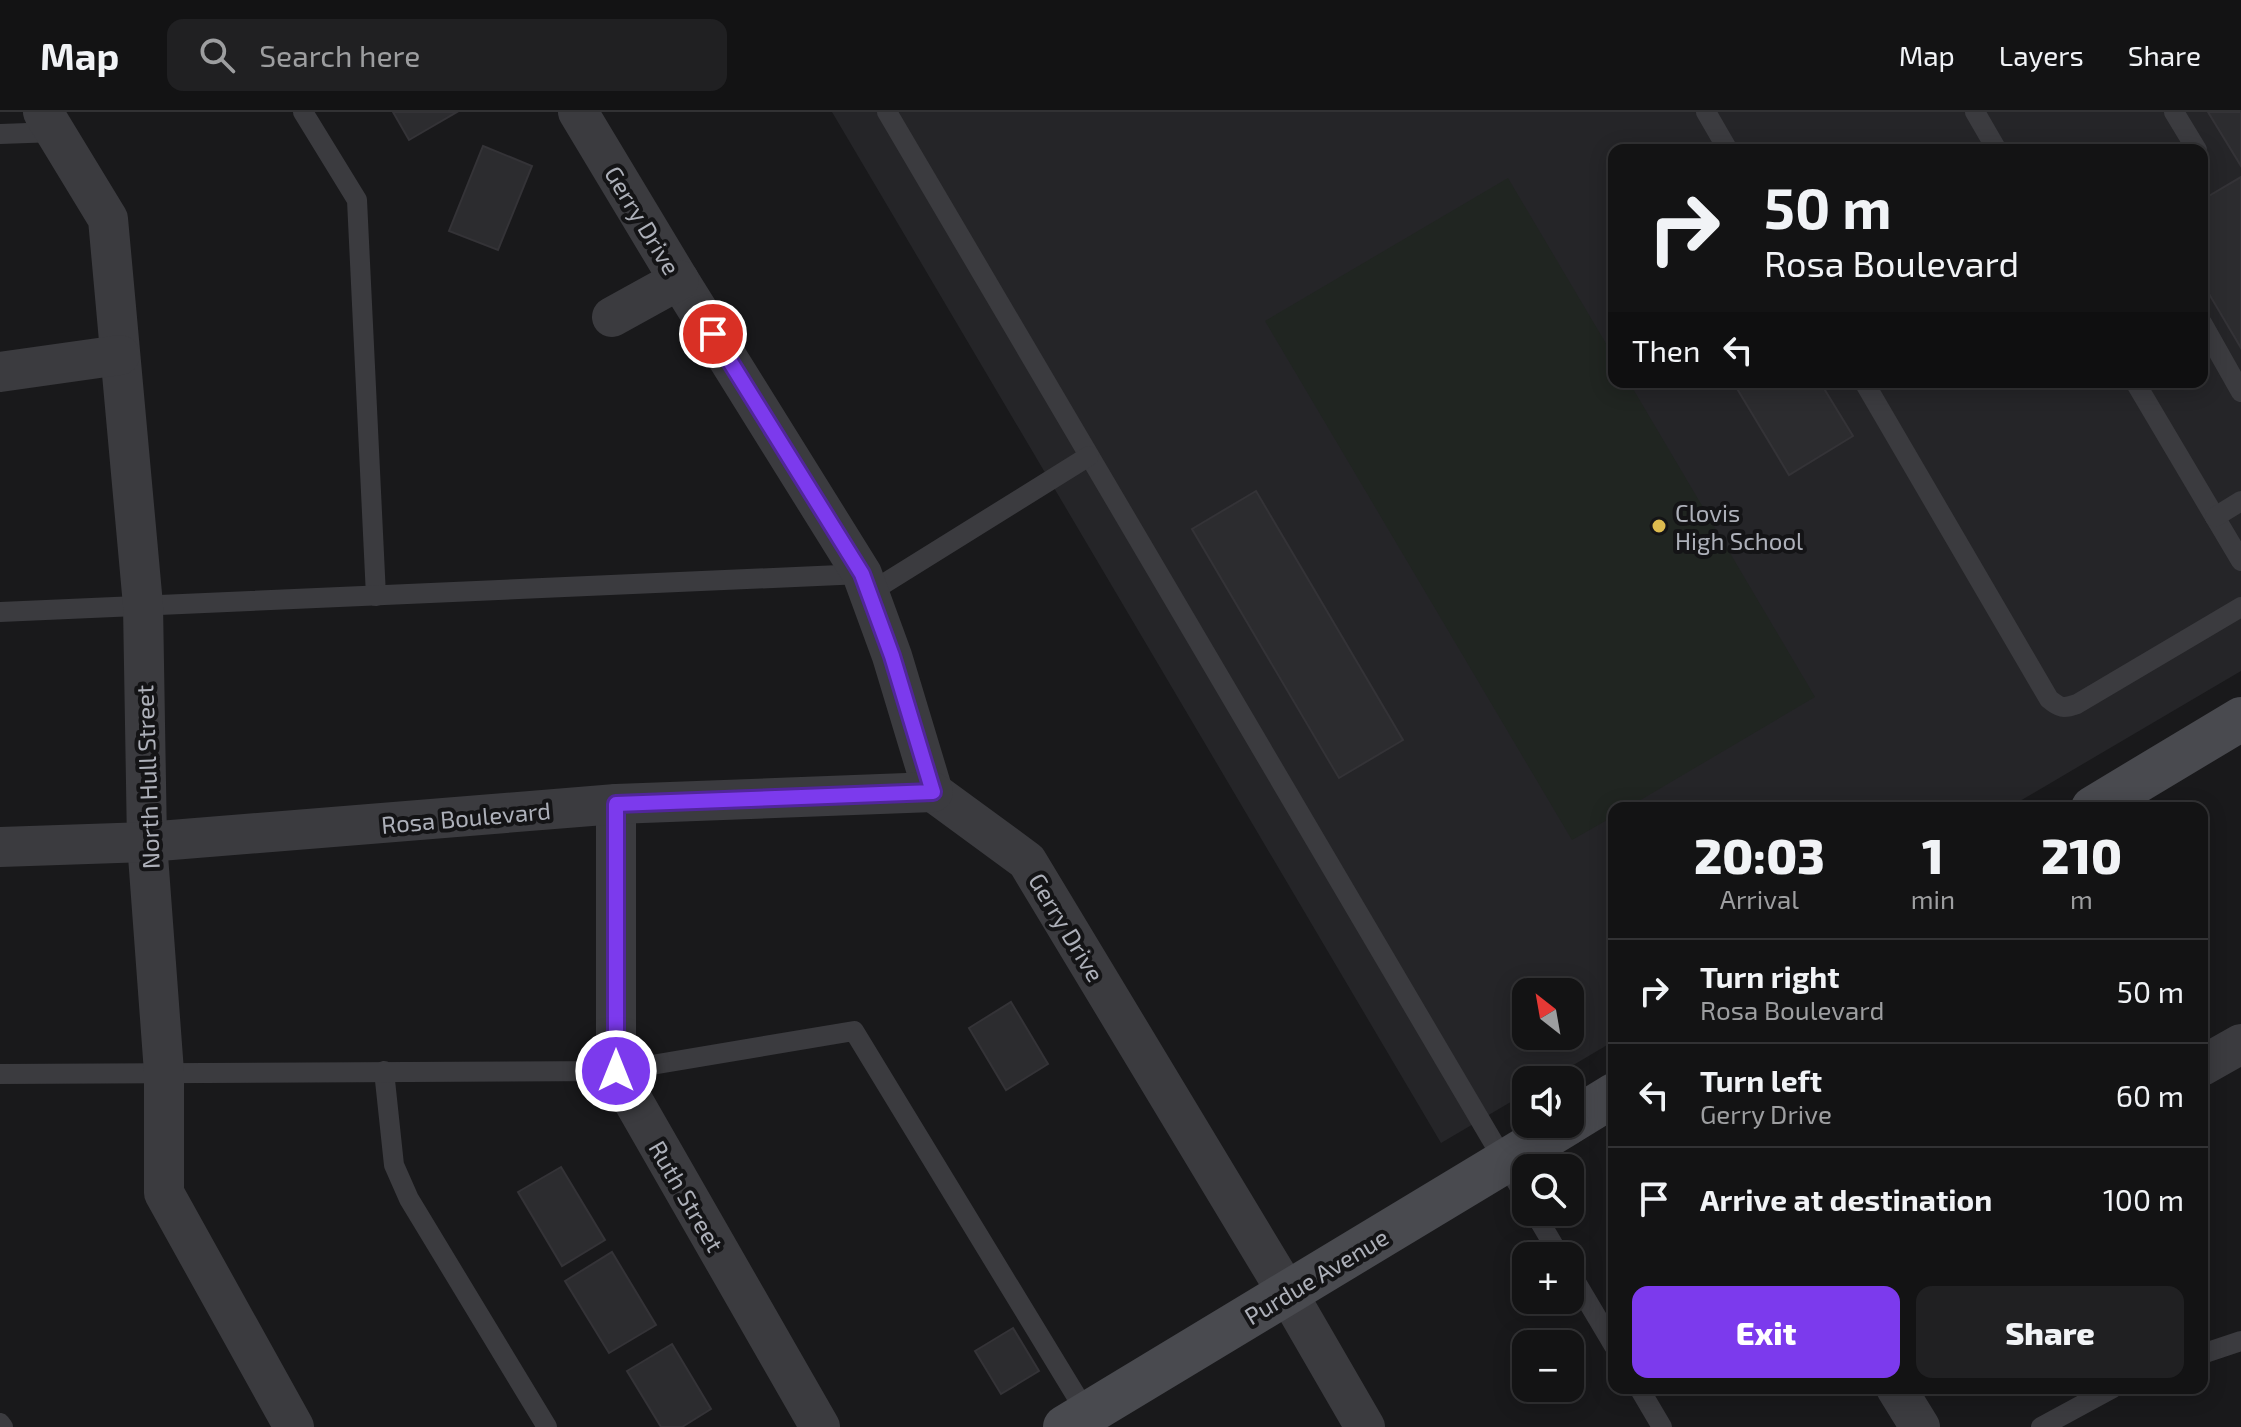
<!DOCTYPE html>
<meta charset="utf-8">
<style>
:root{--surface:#131314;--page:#202022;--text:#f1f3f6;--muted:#9d9ea0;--line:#323234;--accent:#7c3aed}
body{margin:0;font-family:"Exo 2",sans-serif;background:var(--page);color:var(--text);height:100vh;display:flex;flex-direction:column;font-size:30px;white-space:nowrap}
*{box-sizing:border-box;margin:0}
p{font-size:26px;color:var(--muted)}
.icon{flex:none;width:44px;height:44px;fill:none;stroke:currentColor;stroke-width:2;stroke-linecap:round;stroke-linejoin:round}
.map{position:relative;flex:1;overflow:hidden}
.drawer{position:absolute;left:1608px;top:690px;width:600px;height:592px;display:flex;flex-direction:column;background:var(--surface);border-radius:16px;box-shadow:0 4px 20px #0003,0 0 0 2px var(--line)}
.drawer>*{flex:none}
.hud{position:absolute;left:1608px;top:32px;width:600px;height:244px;border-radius:16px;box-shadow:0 4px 20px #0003,0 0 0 2px var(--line);background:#131314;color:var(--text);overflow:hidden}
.needle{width:52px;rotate:329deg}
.fabs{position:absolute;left:1512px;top:866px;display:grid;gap:16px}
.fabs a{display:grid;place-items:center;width:72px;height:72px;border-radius:16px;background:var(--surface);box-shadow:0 4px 20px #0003,0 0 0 2px var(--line);font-size:40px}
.pin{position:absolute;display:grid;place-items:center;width:68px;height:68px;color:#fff;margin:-34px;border:4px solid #fff;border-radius:50%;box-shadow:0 2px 8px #0007}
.me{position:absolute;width:88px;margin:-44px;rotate:0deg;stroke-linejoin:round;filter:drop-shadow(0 0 6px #0008)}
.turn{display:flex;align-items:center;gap:28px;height:168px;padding:0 24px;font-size:36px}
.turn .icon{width:104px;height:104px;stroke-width:2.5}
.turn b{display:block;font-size:56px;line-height:68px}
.then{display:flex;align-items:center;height:76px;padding:0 24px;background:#0003;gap:16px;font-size:30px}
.eta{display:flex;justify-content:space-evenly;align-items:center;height:136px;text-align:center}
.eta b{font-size:48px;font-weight:800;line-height:56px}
.cta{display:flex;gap:16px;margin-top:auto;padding:16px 24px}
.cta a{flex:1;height:92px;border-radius:16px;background:var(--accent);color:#fff;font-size:32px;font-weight:800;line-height:92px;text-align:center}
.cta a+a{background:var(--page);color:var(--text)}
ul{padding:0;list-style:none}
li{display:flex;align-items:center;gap:24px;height:104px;padding:0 24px;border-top:2px solid var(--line)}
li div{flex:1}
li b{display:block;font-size:30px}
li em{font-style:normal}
header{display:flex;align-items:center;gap:48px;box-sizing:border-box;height:112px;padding:0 40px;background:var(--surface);border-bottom:2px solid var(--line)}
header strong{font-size:38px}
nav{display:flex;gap:44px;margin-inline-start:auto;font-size:28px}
.search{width:560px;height:72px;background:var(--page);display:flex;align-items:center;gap:20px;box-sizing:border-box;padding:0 28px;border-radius:16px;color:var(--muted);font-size:30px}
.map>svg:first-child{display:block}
.built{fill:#252528;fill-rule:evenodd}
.green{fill:#202521}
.building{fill:#2c2c2f;stroke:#343337;stroke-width:2}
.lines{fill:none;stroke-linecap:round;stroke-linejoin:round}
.lane{stroke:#3b3b3f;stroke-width:20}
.street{stroke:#3b3b3f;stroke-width:40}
.secondary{stroke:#494a4f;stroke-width:44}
.route-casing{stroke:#51269a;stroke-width:20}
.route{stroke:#7c3aed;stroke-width:14}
.poi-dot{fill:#ddbb4f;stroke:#141416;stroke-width:3}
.labels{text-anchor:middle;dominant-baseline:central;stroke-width:8;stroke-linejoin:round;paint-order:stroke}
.street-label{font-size:24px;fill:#adb0b9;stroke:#141416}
.poi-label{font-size:24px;fill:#adb0b9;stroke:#141416;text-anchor:start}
</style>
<header>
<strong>Map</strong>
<div class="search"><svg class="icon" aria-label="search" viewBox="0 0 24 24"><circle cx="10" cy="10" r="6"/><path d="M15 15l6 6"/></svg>Search here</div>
<nav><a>Map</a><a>Layers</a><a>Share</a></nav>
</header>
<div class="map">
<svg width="2241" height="1315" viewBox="0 0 2241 1315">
<rect width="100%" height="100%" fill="#19191b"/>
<path class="built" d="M832,0H2241V559L2008,696H1614V929L1548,968H1526V981L1441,1031ZM1614,38H2202V270H1614ZM1526,880H1570V924H1526Z"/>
<polygon class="green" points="1508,66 1614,245 1614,270 1629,270 1815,585 1627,696 1614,696 1614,704 1572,728 1265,209"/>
<g class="building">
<polygon points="393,0 457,0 409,28"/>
<polygon points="2208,0 2241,0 2241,54"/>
<polygon points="483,34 532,54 498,138 449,119"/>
<polygon points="2241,65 2241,236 2202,170 2202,88"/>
<polygon points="1733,270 1820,270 1853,324 1789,363"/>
<polygon points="1256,379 1403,628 1339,666 1192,417"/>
<polygon points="1011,890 1048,952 1006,978 969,916"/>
<polygon points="561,1055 605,1128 562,1154 518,1080"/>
<polygon points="612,1140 656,1213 609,1241 565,1169"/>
<polygon points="1013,1216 1039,1259 1001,1282 975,1239"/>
<polygon points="672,1232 711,1297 682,1315 661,1315 627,1259"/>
</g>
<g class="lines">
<g class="lane">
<polyline points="303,0 357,88 376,484"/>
<polyline points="887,0 1526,1086"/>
<polyline points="1706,0 1728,38"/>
<polyline points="1975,0 1997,38"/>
<polyline points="2174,0 2197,38"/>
<polyline points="0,22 56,20"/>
<polyline points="2202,211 2241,280"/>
<path d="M1864,270L2049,587C2060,596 2063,597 2077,592L2241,495"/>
<polyline points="2135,270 2241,449"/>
<polyline points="2215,405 2241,389"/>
<polyline points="869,481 1089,344"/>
<polyline points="0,500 862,462"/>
<polyline points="384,959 394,1053 409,1087 547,1315"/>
<polyline points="0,962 616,959 854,919 1089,1305"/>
<polyline points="1534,1100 1560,1144"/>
<polyline points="1570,1160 1614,1234"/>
<polyline points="2202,1242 2241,1229"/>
<polyline points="1639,1276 1662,1315"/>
<polyline points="0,1311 3,1315"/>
<polyline points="2041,1315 2113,1276"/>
</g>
<g class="street">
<polyline points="43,0 108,107 143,493 147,730 164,960 164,1081 294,1315"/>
<polyline points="578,0 679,168 862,462 892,544 933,680 1027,749 1288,1182 1365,1315"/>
<polyline points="612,205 679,168"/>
<polyline points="0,260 120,243"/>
<polyline points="616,692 616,959 820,1315"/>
<polyline points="0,735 147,730 616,692 933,680"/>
<polyline points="2202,954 2241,932"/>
<polyline points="1896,1276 1920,1315"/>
</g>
<g class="secondary">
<polyline points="2093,696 2241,607"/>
<polyline points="1570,1010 1614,983"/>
<polyline points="1065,1315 1567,1012"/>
</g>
</g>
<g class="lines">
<defs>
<polyline id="route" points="616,959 616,692 933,680 892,544 862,462 713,222"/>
</defs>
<use href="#route" class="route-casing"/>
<use href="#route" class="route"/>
</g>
<circle class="poi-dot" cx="1659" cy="414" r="8"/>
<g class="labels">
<g class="street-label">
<text transform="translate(643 108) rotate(59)">Gerry Drive</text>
<text transform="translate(147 665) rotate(-92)">North Hull Street</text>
<text transform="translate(466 705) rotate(-5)">Rosa Boulevard</text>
<text transform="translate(1067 815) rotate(59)">Gerry Drive</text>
<text transform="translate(687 1084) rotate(60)">Ruth Street</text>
<text transform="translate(1316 1164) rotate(-31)">Purdue Avenue</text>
</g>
<g class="poi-label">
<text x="1675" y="400">Clovis<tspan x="1675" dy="28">High School</tspan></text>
</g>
</g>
</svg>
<div class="fabs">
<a><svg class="needle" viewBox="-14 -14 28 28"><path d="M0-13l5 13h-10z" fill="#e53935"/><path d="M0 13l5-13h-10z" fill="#9d9ea0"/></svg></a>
<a><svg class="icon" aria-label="sound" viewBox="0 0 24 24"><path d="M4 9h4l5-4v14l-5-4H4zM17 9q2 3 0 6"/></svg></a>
<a><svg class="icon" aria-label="search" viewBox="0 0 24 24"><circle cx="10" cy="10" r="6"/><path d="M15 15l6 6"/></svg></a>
<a>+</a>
<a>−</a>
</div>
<div class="pin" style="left:713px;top:222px;background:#d93025"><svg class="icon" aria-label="arrive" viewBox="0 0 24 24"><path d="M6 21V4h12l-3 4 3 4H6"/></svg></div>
<svg class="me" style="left:616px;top:959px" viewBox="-20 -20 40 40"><circle r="17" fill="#7c3aed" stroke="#fff" stroke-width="3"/><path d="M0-11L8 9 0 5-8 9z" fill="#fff"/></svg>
<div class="hud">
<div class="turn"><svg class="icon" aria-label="right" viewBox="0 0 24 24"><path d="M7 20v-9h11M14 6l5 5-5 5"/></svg><div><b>50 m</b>Rosa Boulevard</div></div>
<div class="then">Then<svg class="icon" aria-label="left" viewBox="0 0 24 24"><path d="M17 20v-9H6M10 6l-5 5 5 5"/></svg></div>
</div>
<section class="drawer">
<div class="eta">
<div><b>20:03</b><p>Arrival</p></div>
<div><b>1</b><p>min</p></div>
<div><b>210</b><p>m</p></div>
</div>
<ul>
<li><svg class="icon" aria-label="right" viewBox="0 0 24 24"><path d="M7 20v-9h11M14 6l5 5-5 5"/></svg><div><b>Turn right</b><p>Rosa Boulevard</p></div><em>50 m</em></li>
<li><svg class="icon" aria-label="left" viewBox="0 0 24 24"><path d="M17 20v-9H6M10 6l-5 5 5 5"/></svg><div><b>Turn left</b><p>Gerry Drive</p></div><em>60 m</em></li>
<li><svg class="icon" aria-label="arrive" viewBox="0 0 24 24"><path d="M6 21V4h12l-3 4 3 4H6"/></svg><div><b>Arrive at destination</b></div><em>100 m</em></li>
</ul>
<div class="cta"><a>Exit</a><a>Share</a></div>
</section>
</div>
